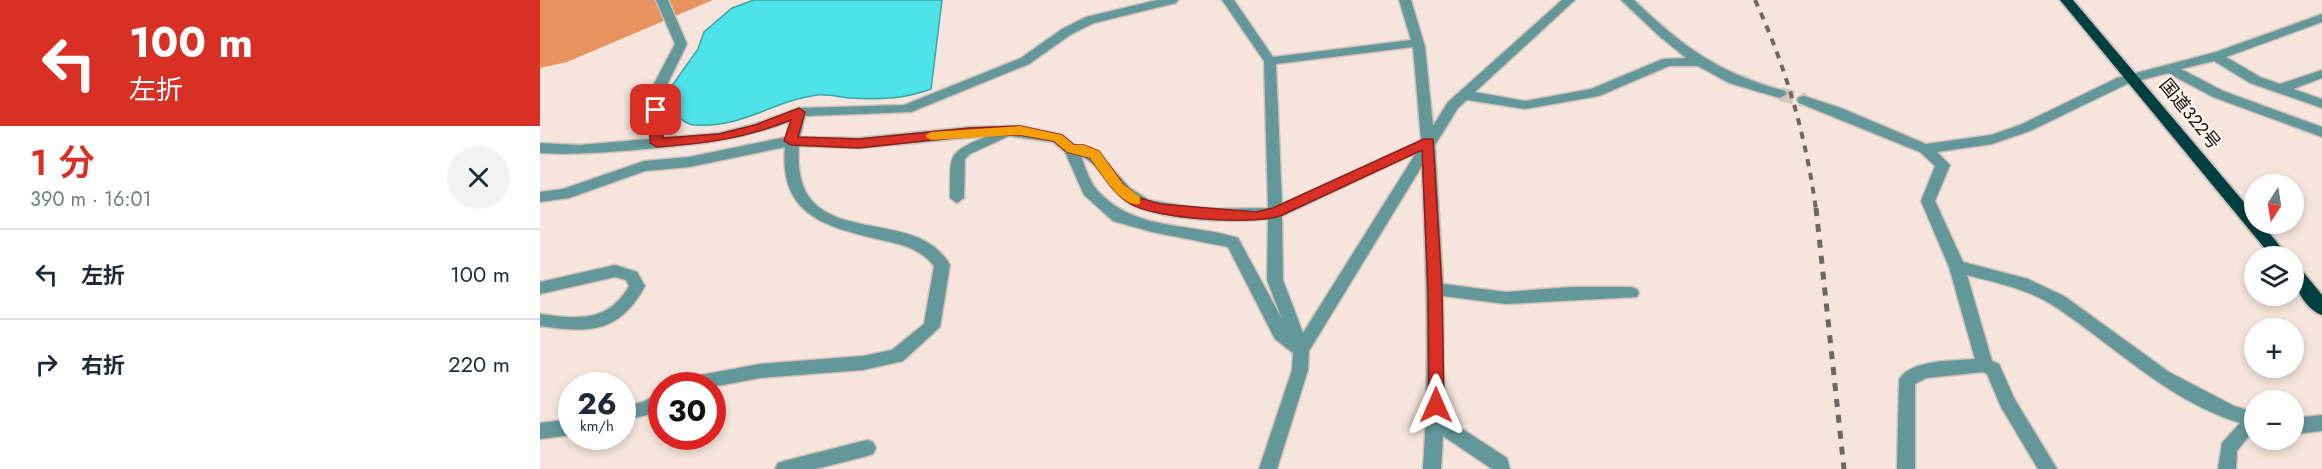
<!DOCTYPE html>
<html lang="ja">
<meta charset="utf-8">
<style>
:root{--surface:#fff;--page:#f2f2f3;--text:#1f2937;--muted:#747a83;--line:#e0e1e3;--accent:#d93025}
body{margin:0;font-family:Jost,"Noto Sans JP",sans-serif;background:var(--page);color:var(--text);height:100vh;display:flex;flex-direction:column;font-size:22px;white-space:nowrap}
*{box-sizing:border-box;margin:0}
p{font-size:20px;color:var(--muted)}
.icon{flex:none;width:33px;height:33px;fill:none;stroke:currentColor;stroke-width:2;stroke-linecap:round;stroke-linejoin:round}
.map{position:relative;flex:1;overflow:hidden}
.side{display:flex;flex-direction:column;background:var(--surface);width:540px}
.side>*{flex:none}
.hud{background:#d93025;color:#fff;overflow:hidden}
.needle{width:39px;rotate:192deg}
.controls{position:absolute;left:1704px;top:174px;display:grid;gap:12px}
.controls a{display:grid;place-items:center;width:60px;height:60px;border-radius:50%;background:var(--surface);box-shadow:0 3px 9px #0003;font-size:30px}
.speed{position:absolute;left:18px;top:372px;display:flex;gap:12px;font-size:30px;font-weight:700;text-align:center}
.speed>*{display:grid;place-content:center;width:78px;height:78px;border-radius:50%;background:var(--surface);box-shadow:0 3px 9px #0003;line-height:1}
.speed small{font-size:15px;font-weight:400}
.speed .limit{border:9px solid #d22;background:#fff;color:#111}
.pin{position:absolute;display:grid;place-items:center;width:51px;height:51px;color:#fff;margin:-26px;border-radius:12px;box-shadow:0 3px 9px #0006}
.me{position:absolute;width:66px;margin:-33px;rotate:0deg;stroke-linejoin:round;filter:drop-shadow(0 0 4px #0008)}
.turn{display:flex;align-items:center;gap:21px;height:126px;padding:0 30px;font-size:27px}
.turn .icon{width:78px;height:78px;stroke-width:2.5}
.turn b{display:block;font-size:42px;line-height:51px}
.round{display:grid;place-items:center;flex:none;width:63px;height:63px;border-radius:32px;background:var(--page)}
.summary{display:flex;align-items:center;justify-content:space-between;height:102px;padding:0 30px}
h1{font-size:36px;font-weight:600;line-height:45px;color:var(--accent)}
ul{padding:0;list-style:none}
li{display:flex;align-items:center;gap:18px;height:90px;padding:0 30px;border-top:2px solid var(--line)}
li div{flex:1}
li b{display:block;font-size:22px}
li em{font-style:normal}
main{display:flex;flex:1;min-height:0}
.map>svg:first-child{display:block}
.forest{fill:#e8925f}
.water{fill:#4ee3e8;stroke:#3ca3a5;stroke-width:1.5}
.lines{fill:none;stroke-linecap:round;stroke-linejoin:round}
.minor-tunnel{stroke:#d3c5bc;stroke-width:14;stroke-dasharray:14 7;stroke-linecap:butt}
.minor-casing{stroke:#d1c2ba;stroke-width:3}
.trunk-casing{stroke:#d1c2ba;stroke-width:4}
.minor{fill:#639799;fill-rule:evenodd}
.trunk{fill:#023f41;fill-rule:evenodd}
.rail-far1{stroke:#716762;stroke-width:4;stroke-dasharray:7 7;stroke-linecap:butt}
.rail{stroke:#716762;stroke-width:5;stroke-dasharray:8 8;stroke-linecap:butt}
.route{fill:#d93025;stroke:#8d1f18;stroke-width:1.5}
.slow{fill:#f59e0b}
.labels{text-anchor:middle;dominant-baseline:central;stroke-width:5;stroke-linejoin:round;paint-order:stroke}
.street-label{font-size:18px;fill:#120d0a;stroke:#fdf3ee}
</style>
<main>
<section class="side">
<div class="hud">
<div class="turn"><svg class="icon" aria-label="left" viewBox="0 0 24 24"><path d="M17 20v-9H6M10 6l-5 5 5 5"/></svg><div><b>100 m</b>左折</div></div>
</div>
<div class="summary"><div><h1>1 分</h1><p>390 m · 16:01</p></div><a class="round"><svg class="icon" aria-label="close" viewBox="0 0 24 24"><path d="M6 6l12 12M18 6L6 18"/></svg></a></div>
<ul>
<li><svg class="icon" aria-label="left" viewBox="0 0 24 24"><path d="M17 20v-9H6M10 6l-5 5 5 5"/></svg><div><b>左折</b></div><em>100 m</em></li>
<li><svg class="icon" aria-label="right" viewBox="0 0 24 24"><path d="M7 20v-9h11M14 6l5 5-5 5"/></svg><div><b>右折</b></div><em>220 m</em></li>
</ul>
</section>
<div class="map">
<svg width="1782" height="469" viewBox="0 0 1782 469">
<rect width="100%" height="100%" fill="#f5e5dc"/>
<polygon class="forest" points="0,0 173,0 27,62 0,68"/>
<path class="water" d="M214,0H402L391,89C364,99 339,100 310,98C300,97 288,94 278,95C234,100 202,129 154,125C143,124 133,111 125,104L131,87L158,49L164,32L192,8Z"/>
<g class="lines">
<polyline class="minor-tunnel" points="1240,94 1264,100"/>
<defs>
<g id="minor">
<path d="M116,0H128L147,44L121,97L124,138L179,133L215,124L259,108L364,105L481,58L522,29L546,17L617,0H638L636,3L554,23L530,35L489,64L371,112L265,116L260,137L319,138L430,127L480,126L522,135L535,145L556,151L590,188L609,200L662,209L728,208L724,61L682,0H694L733,57L871,40L859,0H871L885,47L893,126L908,102L1022,0H1035L935,92L985,101L1051,89L1123,59L1146,58L1118,35L1081,0H1094C1143,47 1178,73 1245,91L1247,94L1240,98L1189,83L1158,66H1129L1059,96L985,109L927,100L918,108L895,145L903,284L966,292L1031,287H1091L1097,289L1099,293L1097,297L966,304L903,296L904,417L967,458L970,469H952L903,436L901,469H883C890,368 886,267 882,166L769,351L768,370L737,469H719L752,370L753,353L735,339L688,247L612,232L573,221L544,195L525,152L513,142L469,136L430,154L425,159L424,198L417,203L410,198C411,154 405,154 447,136L319,148L259,146C250,258 374,200 410,265L400,327L363,361L323,370L220,378L172,387L131,386L133,381L139,379L220,364L323,356L352,350L384,324L394,266C379,247 359,244 337,239C282,226 239,213 245,147L149,167L105,171L29,198L0,202V192L23,189L104,161L149,157L246,137L250,121C199,141 160,144 106,149C70,152 36,155 0,153V143L39,145L110,139L107,97L135,44ZM873,47L881,140L742,204L736,64ZM876,153L763,333L743,280L742,216ZM541,156C561,165 569,189 586,201C614,221 694,223 728,219L727,280L742,319L698,238C648,222 595,232 557,190C549,181 545,166 541,156Z"/>
<path d="M1782,14V22L1686,57L1720,77L1740,84L1782,70V78L1753,89L1782,99V108L1710,83L1674,61L1641,69L1683,91L1782,127V137L1673,97L1628,73L1587,84L1490,131L1452,144L1397,152L1410,165L1395,201L1423,262L1488,279L1524,296L1629,372L1694,406L1714,412V437H1708L1697,451L1696,469H1678L1682,443L1700,423C1628,401 1575,346 1514,306C1488,289 1457,283 1427,275L1452,361L1459,364L1474,398L1517,469H1498L1461,407L1447,374L1443,372L1386,378L1375,384V469H1357L1359,380C1369,359 1415,361 1435,359L1409,267L1381,201L1395,166L1380,152L1259,103L1257,100L1259,97L1264,96L1301,108L1386,144L1451,135L1480,125L1577,78L1676,52Z"/>
<path d="M75,265L97,272L105,286C79,334 49,333 0,326V314C37,319 68,323 89,286L86,280L75,277L0,294V282Z"/>
<polygon points="122,391 122,408 107,415 82,421 82,406 103,402"/>
<polygon points="1782,415 1782,431 1754,434 1754,418"/>
<polygon points="32,419 32,435 0,439 0,423"/>
<polygon points="327,440 333,442 336,448 333,454 327,456 276,469 235,469 238,463 244,461"/>
</g>
<g id="trunk">
<polygon points="1520,0 1533,0 1714,214 1714,224 1722,224 1748,256 1731,256"/>
<path d="M1754,266L1760,268L1782,295V315C1764,309 1752,284 1754,266Z"/>
</g>
</defs>
<use href="#minor" class="minor-casing"/>
<use href="#trunk" class="trunk-casing"/>
<use href="#minor" class="minor"/>
<use href="#trunk" class="trunk"/>
<path class="rail-far1" d="M1215,0C1246,67 1266,136 1276,210"/>
<polyline class="rail" points="1276,208 1304,469"/>
</g>
<path class="route" d="M116,106L122,110L123,138L179,134L215,125L259,108L265,112L258,137L319,139L430,128L480,126L522,135L534,145H544L559,151L583,184L600,198L620,204L716,212L733,208L884,139H893L902,289L904,405L902,410H891L889,405L888,289L882,150L740,216C712,225 613,219 589,203C572,192 562,174 550,158L527,152L514,141L480,135L430,136L319,148L251,145L244,141L251,120C203,139 167,143 117,147L110,143V110Z"/>
<path class="slow" d="M480,126L522,135L534,145H544L559,151L583,184L600,197V204C582,209 559,170 550,158L527,152L514,141L480,135L391,140L385,136L391,132Z"/>
<g class="labels">
<g class="street-label">
<text transform="translate(1650 114) rotate(51)">国道322号</text>
</g>
</g>
</svg>
<div class="controls">
<a><svg class="needle" viewBox="-14 -14 28 28"><path d="M0-13l5 13h-10z" fill="#e53935"/><path d="M0 13l5-13h-10z" fill="#747a83"/></svg></a>
<a><svg class="icon" aria-label="layers" viewBox="0 0 24 24"><path d="M12 4l9 5-9 5-9-5zM3 14l9 5 9-5"/></svg></a>
<a>+</a>
<a>−</a>
</div>
<div class="speed"><div>26<small>km/h</small></div><div class="limit">30</div></div>
<div class="pin" style="left:116px;top:110px;background:#d93025"><svg class="icon" aria-label="arrive" viewBox="0 0 24 24"><path d="M6 21V4h12l-3 4 3 4H6"/></svg></div>
<svg class="me" style="left:896px;top:405px" viewBox="-20 -20 40 40"><path d="M0-17L14 15 0 8-14 15z" fill="#d93025" stroke="#fff" stroke-width="4"/></svg>
</div>
</main>
